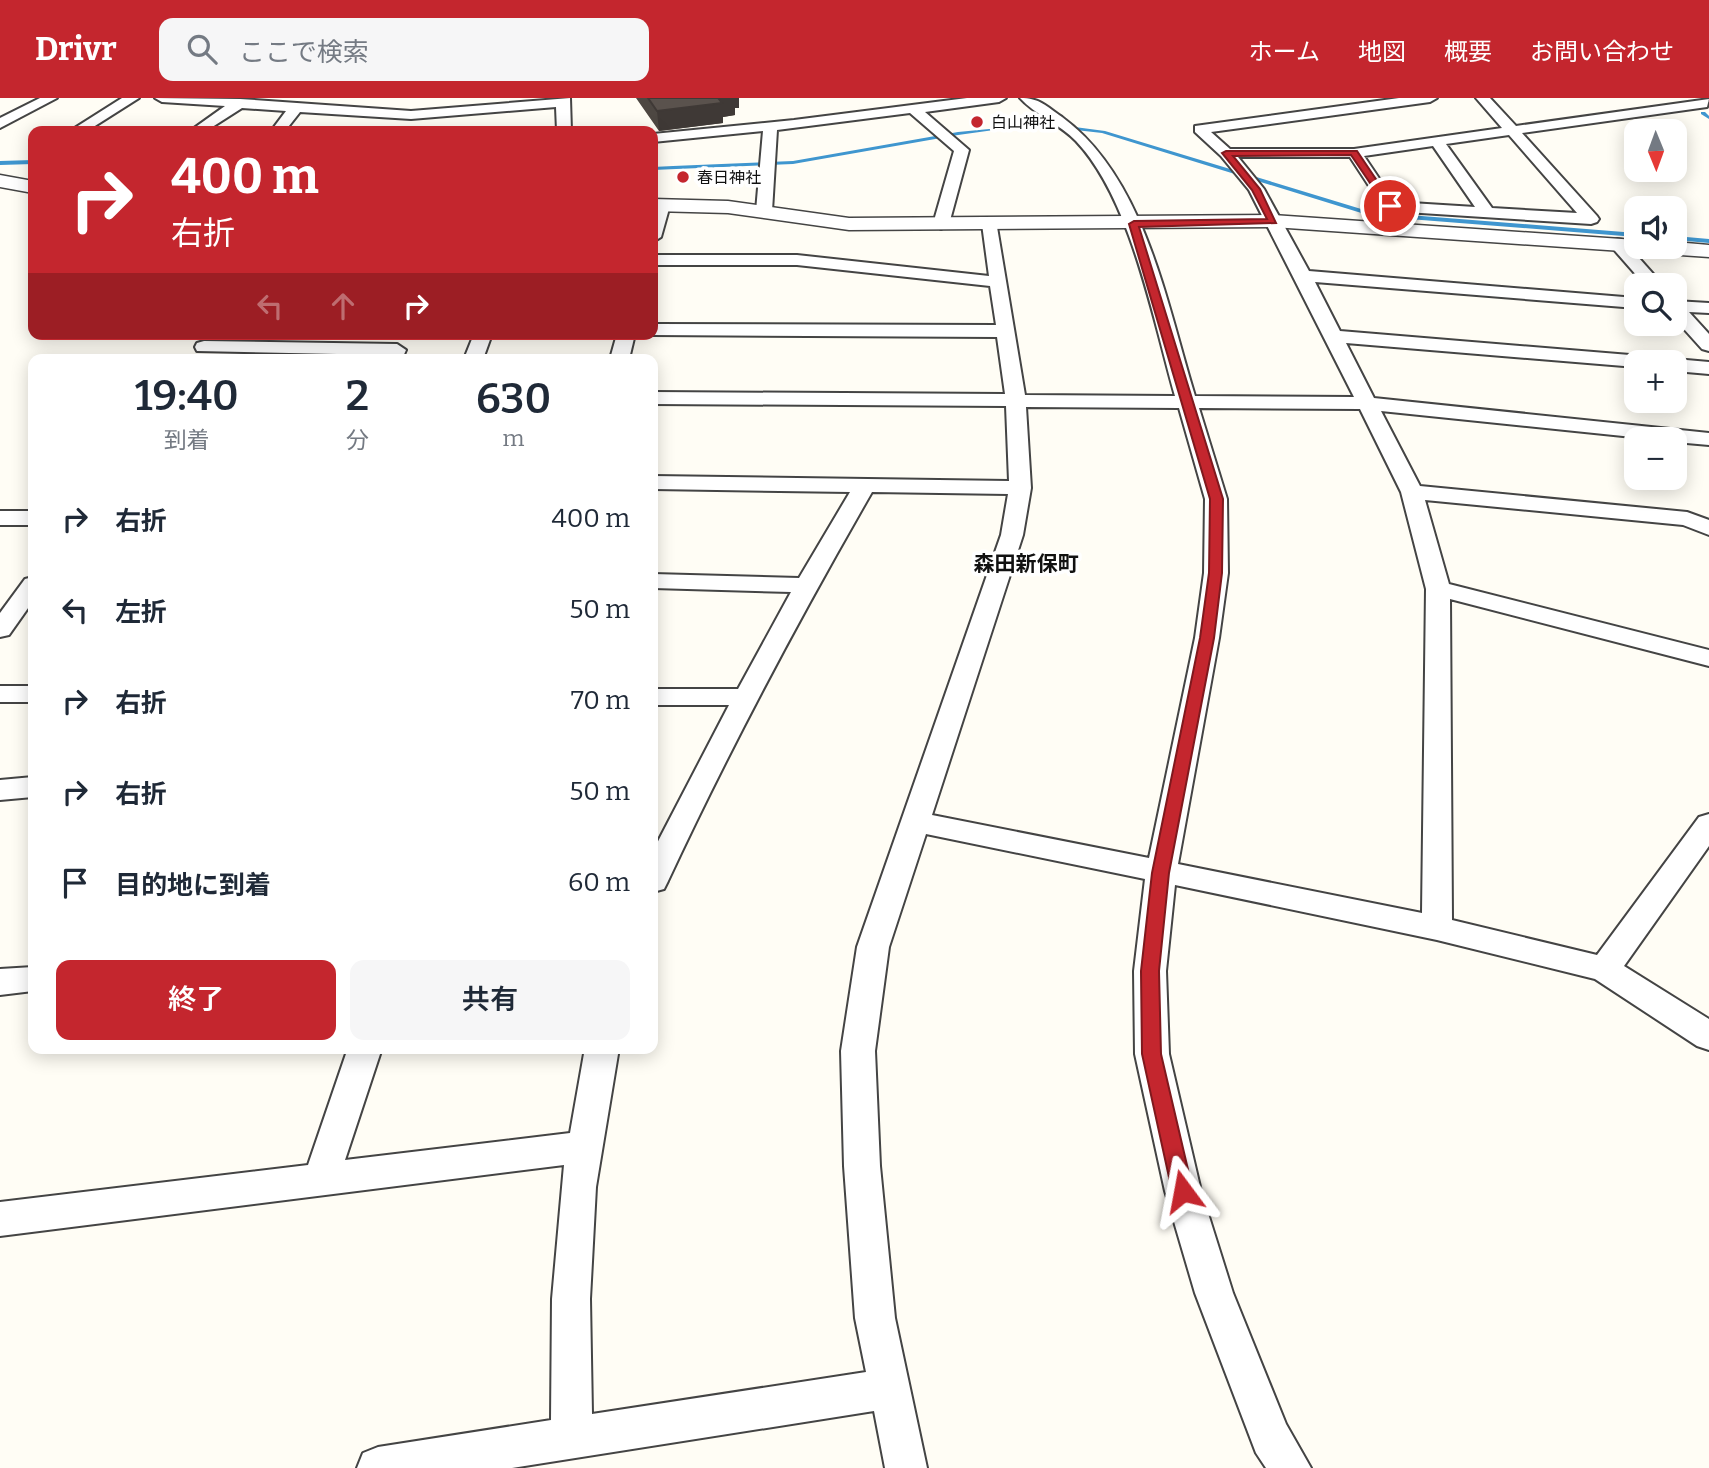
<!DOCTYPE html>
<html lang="ja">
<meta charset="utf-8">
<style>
:root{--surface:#fff;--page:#f6f6f7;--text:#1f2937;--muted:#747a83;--accent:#c4262e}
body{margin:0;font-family:Bitter,"Noto Sans JP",serif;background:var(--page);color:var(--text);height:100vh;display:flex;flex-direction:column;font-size:26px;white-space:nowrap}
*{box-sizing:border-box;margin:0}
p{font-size:23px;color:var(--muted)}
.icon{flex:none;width:38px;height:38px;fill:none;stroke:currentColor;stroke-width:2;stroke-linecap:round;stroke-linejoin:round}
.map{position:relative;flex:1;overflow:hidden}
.sheet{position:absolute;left:28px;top:256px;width:630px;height:700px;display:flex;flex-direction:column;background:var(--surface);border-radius:14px;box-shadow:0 4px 18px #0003}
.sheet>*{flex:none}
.banner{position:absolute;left:28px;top:28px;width:630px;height:214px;border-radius:14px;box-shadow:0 4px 18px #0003;background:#c4262e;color:#fff;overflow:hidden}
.needle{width:46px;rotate:179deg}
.controls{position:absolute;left:1624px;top:21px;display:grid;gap:14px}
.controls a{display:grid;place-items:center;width:63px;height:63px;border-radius:14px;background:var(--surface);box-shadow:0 4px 18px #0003;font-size:35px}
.pin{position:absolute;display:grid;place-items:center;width:60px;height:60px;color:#fff;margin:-30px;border:4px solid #fff;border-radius:50%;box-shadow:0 2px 7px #0007}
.me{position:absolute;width:77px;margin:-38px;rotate:347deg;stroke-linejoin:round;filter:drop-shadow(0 0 5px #0008)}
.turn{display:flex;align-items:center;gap:24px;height:147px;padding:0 28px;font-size:32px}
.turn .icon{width:91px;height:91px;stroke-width:2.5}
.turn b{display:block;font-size:49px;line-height:60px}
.lanes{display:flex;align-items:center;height:66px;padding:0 28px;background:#0003;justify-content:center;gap:35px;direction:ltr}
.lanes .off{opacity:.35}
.eta{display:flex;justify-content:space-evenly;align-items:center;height:119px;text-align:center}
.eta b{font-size:42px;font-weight:600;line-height:49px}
.primary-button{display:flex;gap:14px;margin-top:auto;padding:14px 28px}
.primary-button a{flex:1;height:80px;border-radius:14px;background:var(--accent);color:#fff;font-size:28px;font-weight:600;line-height:80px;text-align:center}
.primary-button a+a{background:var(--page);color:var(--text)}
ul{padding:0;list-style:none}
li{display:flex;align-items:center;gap:21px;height:91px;padding:0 28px}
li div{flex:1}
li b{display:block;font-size:26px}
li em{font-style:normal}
header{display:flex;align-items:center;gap:42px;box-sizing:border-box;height:98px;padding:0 35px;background:var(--accent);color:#fff}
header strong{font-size:33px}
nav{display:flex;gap:38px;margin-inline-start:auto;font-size:24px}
.search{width:490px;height:63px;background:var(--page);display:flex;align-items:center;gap:18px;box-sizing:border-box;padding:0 24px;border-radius:14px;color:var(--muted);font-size:26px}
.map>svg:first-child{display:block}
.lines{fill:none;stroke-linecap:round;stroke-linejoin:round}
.stream{fill:#3f96cf;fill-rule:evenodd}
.minor-casing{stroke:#444;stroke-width:4}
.tertiary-casing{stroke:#444;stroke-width:3}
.minor{fill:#fff;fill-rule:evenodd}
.tertiary{fill:#fff;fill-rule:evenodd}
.wall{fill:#4d4742}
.shaded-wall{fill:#3f3936}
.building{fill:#5a524d;stroke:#3f3936;stroke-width:2}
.route{fill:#c4262e;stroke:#7f191e;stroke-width:2}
.poi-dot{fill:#c4262e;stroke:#fff;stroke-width:2.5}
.labels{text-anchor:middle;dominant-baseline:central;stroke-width:7;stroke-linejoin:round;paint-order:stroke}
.far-poi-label{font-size:16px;fill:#111;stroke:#fff;text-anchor:start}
.quarter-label{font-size:21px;font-weight:bold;fill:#111;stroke:#fff}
</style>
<header>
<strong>Drivr</strong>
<div class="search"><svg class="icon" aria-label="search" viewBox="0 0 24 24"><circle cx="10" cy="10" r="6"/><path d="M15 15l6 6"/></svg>ここで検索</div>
<nav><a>ホーム</a><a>地図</a><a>概要</a><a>お問い合わせ</a></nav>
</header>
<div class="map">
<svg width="1709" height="1370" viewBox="0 0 1709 1370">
<rect width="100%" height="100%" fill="#fffdf5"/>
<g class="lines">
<g class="stream">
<polygon points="1701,14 1705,14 1709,18 1709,21 1701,16"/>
<polygon points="1031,27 1067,28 1105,33 1371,114 1636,135 1636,139 1371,118 1102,35 1067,31 1031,30 994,32 958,37 793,66 653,72 653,69 673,68 793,63 958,34"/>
<polygon points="33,62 33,66 0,67 0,63"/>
<polygon points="1675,138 1709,141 1709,145 1675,142"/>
</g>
<defs>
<g id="minor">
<polygon points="40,0 57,0 0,30 0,20"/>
<polygon points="122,0 139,0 87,33 70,33"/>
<polygon points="155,0 240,1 411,13 570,0 571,33 557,33 556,9 411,21 300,14 285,33 271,33 286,13 242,10 206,33 190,33 225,8 162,4"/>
<polygon points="967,0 1006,0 999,4 925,14 969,52 949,126 941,131 933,126 954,53 910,15 777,32 772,113 764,118 756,113 763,33 653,44 653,36 794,22"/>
<path d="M1020,0C1040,0 1046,8 1062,19C1145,80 1166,204 1195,298L1354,299L1249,92L1221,58L1195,34V28L1399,0H1437L1430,4L1211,34L1230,51H1354L1502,30L1476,0H1490L1516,28L1709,1L1707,9L1522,35L1597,118L1599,121L1597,124L1591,126L1390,113L1384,111L1350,59H1238L1264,91L1309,173L1636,200V210L1315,184L1340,233L1642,258L1652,264H1636V269L1346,245L1374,300L1709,335V347L1675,344V341H1652L1381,313L1420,388L1687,414L1709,422V437L1683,427L1425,402L1449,486L1709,552V568L1450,501L1452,822L1597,857L1699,719L1709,716V748L1624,868L1709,921V952L1697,948L1595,881L1437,842L1175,787L1166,873L1169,956L1201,1093L1233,1195L1286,1326L1311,1370H1266L1256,1355L1195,1195L1165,1093L1135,956L1134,873L1145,781L926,736L889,849L875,953L880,1068L895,1220L927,1370H885L874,1313L512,1370H357L363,1355L378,1349L551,1322L552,1201L564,1067L0,1138V1104L308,1067L348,950H382L345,1062L570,1035L585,950H619L596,1089L590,1201L592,1316L866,1274L855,1220L844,1068L841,953L857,849L1001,437L1008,396L872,394C799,521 730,650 668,783L664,791L653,794V753L729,607H653V591H738L791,494L653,490V476L799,480L850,394L653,391V378L1009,383L1006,308L653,306V294L1005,296L997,239L653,237V226L996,227L990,188L797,167H653V157H797L989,178L982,126L984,123H996L1025,297L1175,298C1153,221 1131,101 1076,43C1060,26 1035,17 1020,0ZM1509,37L1577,115L1492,110L1446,46ZM1433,48L1475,109L1395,104L1364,58ZM1026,309L1179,310L1205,401L1204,475L1195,540L1149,760L932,717L1023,437L1031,390ZM1199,310L1360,311L1401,394L1426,491L1422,815L1178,766L1219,540L1228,475L1227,401Z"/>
<polygon points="662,102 670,107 661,139 653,144 653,111 656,104"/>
<polygon points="1617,141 1623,142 1663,187 1645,187 1609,146"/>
<polygon points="1675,203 1709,205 1709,215 1689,214 1709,236 1709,253 1702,251 1675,221"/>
<polygon points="474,236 492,236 483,261 464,261"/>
<polygon points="617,236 635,236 629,261 610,261"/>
<polygon points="204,243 397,246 406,252 402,261 383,261 384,257 197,253 195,249 197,245"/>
<polygon points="1675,261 1709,264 1709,276 1675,273 1675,264 1667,264"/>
<rect x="0" y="413" width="33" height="14"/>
<polygon points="33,479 33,503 9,537 0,539 0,515 25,481"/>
<rect x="0" y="588" width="33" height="16"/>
<polygon points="33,679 33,699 0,702 0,682"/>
<polygon points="33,869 33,893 0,897 0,871"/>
</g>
<g id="tertiary">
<polygon points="0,77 33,83 33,95 0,89"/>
<polygon points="653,101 728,103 849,120 1273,117 1636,142 1636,149 1675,149 1675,144 1709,147 1709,159 1273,129 849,132 728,115 653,113"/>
</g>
</defs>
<use href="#minor" class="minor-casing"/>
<use href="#tertiary" class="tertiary-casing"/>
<use href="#minor" class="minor"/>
<use href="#tertiary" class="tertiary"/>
</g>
<polygon class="wall" points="636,0 739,0 739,10 735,10 735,17 723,19 723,25 659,33"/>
<polygon class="shaded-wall" points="717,0 739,0 739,10 735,10 735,17 723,19 723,25 659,33 657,13"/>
<polygon class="building" points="648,0 718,0 722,5 657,13"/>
<polygon class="route" points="1226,53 1357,53 1394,108 1387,110 1351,57 1233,58 1260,91 1276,125 1139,129 1223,401 1222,475 1214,540 1169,775 1159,873 1161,956 1193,1093 1190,1100 1183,1102 1175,1100 1172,1093 1142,956 1141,873 1152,775 1200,540 1209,475 1210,401 1129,126 1134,123 1267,121 1252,92 1222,55"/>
<g class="poi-dot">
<circle cx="977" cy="24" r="7"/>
<circle cx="683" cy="79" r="7"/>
</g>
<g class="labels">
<g class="far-poi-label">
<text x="991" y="24">白山神社</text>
<text x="697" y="79">春日神社</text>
</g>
<g class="quarter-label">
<text x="1026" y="466">森田新保町</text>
</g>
</g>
</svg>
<div class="controls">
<a><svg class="needle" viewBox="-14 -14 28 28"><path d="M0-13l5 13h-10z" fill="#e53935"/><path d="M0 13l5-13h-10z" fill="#747a83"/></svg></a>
<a><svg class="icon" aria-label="sound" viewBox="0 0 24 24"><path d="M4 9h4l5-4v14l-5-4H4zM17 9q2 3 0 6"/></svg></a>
<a><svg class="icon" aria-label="search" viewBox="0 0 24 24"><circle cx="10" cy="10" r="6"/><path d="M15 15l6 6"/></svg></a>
<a>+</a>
<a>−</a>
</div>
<div class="pin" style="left:1390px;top:108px;background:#d93025"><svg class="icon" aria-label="arrive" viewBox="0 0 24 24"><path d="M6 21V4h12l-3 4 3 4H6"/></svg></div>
<svg class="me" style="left:1183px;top:1093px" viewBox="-20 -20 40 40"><path d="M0-17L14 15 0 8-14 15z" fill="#c4262e" stroke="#fff" stroke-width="4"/></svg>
<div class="banner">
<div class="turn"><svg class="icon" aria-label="right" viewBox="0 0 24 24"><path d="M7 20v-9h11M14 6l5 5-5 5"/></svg><div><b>400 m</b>右折</div></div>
<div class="lanes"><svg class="icon off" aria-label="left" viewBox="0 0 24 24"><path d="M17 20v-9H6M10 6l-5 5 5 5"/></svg><svg class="icon off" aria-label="ahead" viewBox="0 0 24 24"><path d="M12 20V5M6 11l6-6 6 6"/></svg><svg class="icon" aria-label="right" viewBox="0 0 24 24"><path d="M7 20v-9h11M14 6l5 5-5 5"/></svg></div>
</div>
<section class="sheet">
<div class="eta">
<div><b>19:40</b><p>到着</p></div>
<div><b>2</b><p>分</p></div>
<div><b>630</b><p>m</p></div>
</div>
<ul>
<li><svg class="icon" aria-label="right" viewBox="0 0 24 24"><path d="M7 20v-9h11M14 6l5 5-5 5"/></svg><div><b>右折</b></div><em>400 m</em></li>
<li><svg class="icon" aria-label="left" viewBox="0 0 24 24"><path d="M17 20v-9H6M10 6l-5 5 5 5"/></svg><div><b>左折</b></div><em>50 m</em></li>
<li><svg class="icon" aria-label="right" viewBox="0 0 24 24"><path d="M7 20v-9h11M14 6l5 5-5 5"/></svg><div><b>右折</b></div><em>70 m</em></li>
<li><svg class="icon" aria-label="right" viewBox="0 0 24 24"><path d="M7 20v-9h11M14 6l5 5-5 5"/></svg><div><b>右折</b></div><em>50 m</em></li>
<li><svg class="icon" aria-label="arrive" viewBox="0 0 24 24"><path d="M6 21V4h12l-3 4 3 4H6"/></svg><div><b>目的地に到着</b></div><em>60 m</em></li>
</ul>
<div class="primary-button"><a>終了</a><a>共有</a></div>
</section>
</div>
